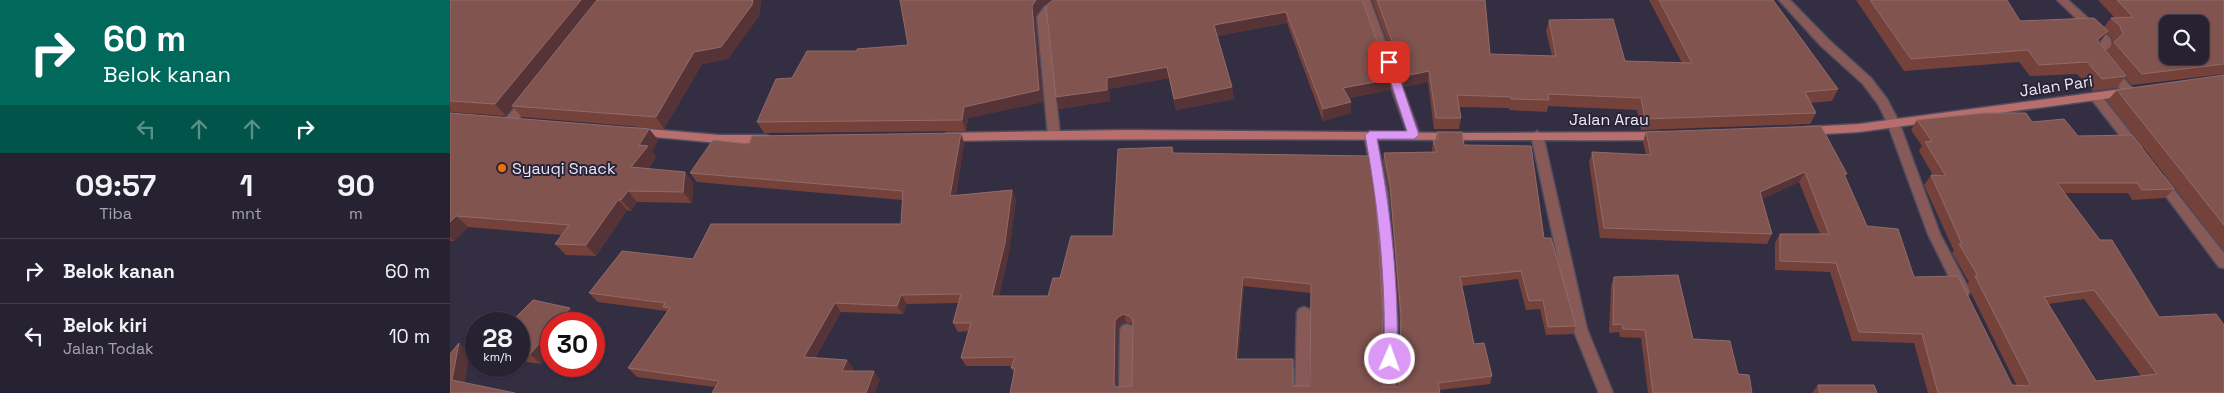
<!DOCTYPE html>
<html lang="id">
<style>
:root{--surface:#272232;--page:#2f2a3a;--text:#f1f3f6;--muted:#a4a4ac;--line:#433f4d}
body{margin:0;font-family:"Space Grotesk",sans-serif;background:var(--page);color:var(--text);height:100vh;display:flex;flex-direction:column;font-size:19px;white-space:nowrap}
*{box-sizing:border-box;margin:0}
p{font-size:16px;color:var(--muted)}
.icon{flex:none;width:28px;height:28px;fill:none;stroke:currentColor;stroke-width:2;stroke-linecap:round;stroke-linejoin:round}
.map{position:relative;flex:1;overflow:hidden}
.drawer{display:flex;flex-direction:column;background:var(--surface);width:450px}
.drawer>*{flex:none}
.hud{background:#00695c;color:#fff;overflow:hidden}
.tools{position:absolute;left:1709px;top:15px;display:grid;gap:10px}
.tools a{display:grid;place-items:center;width:50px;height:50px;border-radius:10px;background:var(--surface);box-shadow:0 1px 4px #0004,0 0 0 1px var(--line);font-size:25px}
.speed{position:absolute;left:15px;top:312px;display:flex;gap:10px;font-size:25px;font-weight:700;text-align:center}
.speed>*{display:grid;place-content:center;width:65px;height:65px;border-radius:50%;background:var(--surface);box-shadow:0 1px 4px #0004,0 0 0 1px var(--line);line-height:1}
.speed small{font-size:12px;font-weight:400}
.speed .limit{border:8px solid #d22;background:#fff;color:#111}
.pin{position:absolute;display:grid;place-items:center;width:42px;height:42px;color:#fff;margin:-21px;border-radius:10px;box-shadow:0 2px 8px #0006}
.me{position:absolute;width:55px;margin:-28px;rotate:2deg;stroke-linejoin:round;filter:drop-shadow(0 0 4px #0008)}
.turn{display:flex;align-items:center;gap:18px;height:105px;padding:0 20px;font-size:22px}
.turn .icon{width:65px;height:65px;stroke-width:2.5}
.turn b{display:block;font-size:35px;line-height:42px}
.lanes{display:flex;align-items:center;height:48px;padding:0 20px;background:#0003;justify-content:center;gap:25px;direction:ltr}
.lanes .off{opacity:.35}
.eta{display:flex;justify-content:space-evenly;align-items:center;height:85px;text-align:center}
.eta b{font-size:30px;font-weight:800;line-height:35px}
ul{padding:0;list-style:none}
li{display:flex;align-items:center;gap:15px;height:65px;padding:0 20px;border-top:1px solid var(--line)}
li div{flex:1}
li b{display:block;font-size:19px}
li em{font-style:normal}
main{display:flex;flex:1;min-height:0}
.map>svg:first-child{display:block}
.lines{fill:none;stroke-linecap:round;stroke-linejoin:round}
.street-casing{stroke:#514c5f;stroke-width:3}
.secondary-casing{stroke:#514c5f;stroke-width:3}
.street{fill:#885a57;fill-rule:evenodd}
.secondary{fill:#b86e6c;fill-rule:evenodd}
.wall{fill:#74423b;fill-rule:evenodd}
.shaded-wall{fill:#553336}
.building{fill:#81544f;stroke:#916b69;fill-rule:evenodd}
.route{fill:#db99f5;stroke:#8e639f}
.food-dot{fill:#e8710a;stroke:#2a2438;stroke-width:2}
.labels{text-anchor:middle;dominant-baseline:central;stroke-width:4;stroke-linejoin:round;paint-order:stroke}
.street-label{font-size:16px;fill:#ebe7f5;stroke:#2a2438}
.poi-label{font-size:16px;fill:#ebe7f5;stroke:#2a2438;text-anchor:start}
</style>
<main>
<section class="drawer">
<div class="hud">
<div class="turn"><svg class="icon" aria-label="right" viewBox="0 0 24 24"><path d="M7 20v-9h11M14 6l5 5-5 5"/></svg><div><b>60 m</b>Belok kanan</div></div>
<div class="lanes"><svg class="icon off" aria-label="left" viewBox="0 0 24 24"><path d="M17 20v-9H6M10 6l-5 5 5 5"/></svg><svg class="icon off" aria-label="ahead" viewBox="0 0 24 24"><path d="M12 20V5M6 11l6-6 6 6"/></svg><svg class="icon off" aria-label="ahead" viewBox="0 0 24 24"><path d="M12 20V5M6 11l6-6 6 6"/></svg><svg class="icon" aria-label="right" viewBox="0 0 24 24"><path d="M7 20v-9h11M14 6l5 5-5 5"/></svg></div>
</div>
<div class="eta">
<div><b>09:57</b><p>Tiba</p></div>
<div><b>1</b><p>mnt</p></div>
<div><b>90</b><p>m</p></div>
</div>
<ul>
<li><svg class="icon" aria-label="right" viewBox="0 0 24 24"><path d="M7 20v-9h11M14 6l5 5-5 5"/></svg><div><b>Belok kanan</b></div><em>60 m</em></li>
<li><svg class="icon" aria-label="left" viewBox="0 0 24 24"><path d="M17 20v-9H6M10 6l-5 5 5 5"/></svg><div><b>Belok kiri</b><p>Jalan Todak</p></div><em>10 m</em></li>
</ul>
</section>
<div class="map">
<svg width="1774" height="393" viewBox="0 0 1774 393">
<rect width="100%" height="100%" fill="#342e43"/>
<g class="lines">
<defs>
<g id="street">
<polygon points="607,0 626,0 625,2 608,7 597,17 610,135 604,139 598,135 587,17 594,7"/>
<polygon points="910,0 920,0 970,135 968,138 960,138 958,135"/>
<polygon points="1329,0 1340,0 1379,40 1421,78 1437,99 1449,122 1490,234 1520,291 1518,295 1513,297 1508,295 1478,234 1437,122 1428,104 1413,84 1371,46"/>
<polygon points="1607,0 1618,0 1660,38 1662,46 1652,53 1683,89 1685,92 1683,95 1675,95 1640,52 1651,44 1651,42"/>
<polygon points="1646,93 1650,94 1690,145 1692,148 1690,151 1682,151 1642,100 1640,97"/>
<polygon points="78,95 84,99 82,102 65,123 57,123 55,120 57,117 74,96"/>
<polygon points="920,131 926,135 938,194 948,325 946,393 932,393 934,325 926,194 914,135"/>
<polygon points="1087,131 1093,135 1137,329 1163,393 1149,393 1123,329 1081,135"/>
<polygon points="1710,175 1714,177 1774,253 1774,268 1769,267 1706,183 1704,180"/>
<polygon points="854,307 859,309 861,313 859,393 845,393 847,313 849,309"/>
<polygon points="677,324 682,326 684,330 683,393 669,393 670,330 672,326"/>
</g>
<g id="secondary">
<polygon points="1679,88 1685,92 1683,95 1409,132 1356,135 1350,131 1356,127 1409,124"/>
<polygon points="187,128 269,135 317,135 323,139 317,143 269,143 183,135 181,132 183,129"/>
<path d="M676,130L1010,133L1211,132L1217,136L1211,140C973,141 735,137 497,141L491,137L497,133Z"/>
</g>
</defs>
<use href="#street" class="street-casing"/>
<use href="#secondary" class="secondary-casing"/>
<use href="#street" class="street"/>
<use href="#secondary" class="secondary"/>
</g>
<g class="wall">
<polygon points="0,0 311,0 309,16 278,59 252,64 214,129 72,117 63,107 56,116 0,112"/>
<polygon points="450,0 912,0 941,79 940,90 899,98 901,113 873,121 837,23 767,36 782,87 784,99 726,110 719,78 659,89 660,101 609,109 606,97 602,1 593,5 585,17 593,102 518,118 516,131 314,133 307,122 342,78 407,51 458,45"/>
<polygon points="922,0 1035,0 1040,54 1102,56 1096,31 1099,20 1175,61 1232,63 1199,0 1323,0 1388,89 1382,101 1360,103 1366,113 1360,124 1191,130 1187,110 1098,106 1097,112 1059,110 1059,108 1009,107 1011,118 1009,129 984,129 978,82 954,87"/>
<path d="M1406,0H1557L1570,21L1654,27L1661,18H1665L1648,0H1774V74L1682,85L1675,77L1667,88L1643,91L1627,74L1580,76L1569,62L1454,71ZM1657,33L1661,37L1663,43L1656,52L1649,43Z"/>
<polygon points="1774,75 1774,251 1657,101 1667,90"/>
<polygon points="0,113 199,129 208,140 202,151 206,157 198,169 235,172 243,183 242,203 187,202 181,211 177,210 146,256 116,255 105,244 112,235 18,227 4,241 0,241"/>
<path d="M1467,120L1582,122L1628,136L1724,189L1715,198L1682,200L1678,193H1614L1650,240L1709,317L1774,393H1478L1464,343L1402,341L1380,272L1325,270V243L1330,234H1370L1349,182L1312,199L1322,234L1317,244L1150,238L1139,162L1142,152L1196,155L1193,142L1196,132L1397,174L1395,176L1417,226L1562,385L1567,386L1517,285L1519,282L1502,253L1504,251L1474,185L1481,175H1483L1469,151L1472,146L1461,130ZM1634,299L1691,376L1646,381L1598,304Z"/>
<path d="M987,132L1014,145L1094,238L1126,326L1123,334L1096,335L1090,309L1076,310L1068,279L1012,286L1024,344L1042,376L1040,384L990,390L560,393L564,373L561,368L562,366H516L511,358L518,331L508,332L503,323L509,303L457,304L453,314L391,312L365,358L397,360L403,368L402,371H424L430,380L265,387L187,377L178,368L217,312L216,311L148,302L139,293L243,259L451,224L452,200L247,182L240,173L299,144L514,143L506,195L562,190L566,200L559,252L549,296H598L610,278L663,236L723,153L919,156L931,385L933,387H947L948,385L950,325L940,194L933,162L934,153L983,152L982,149L983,140L986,139ZM794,286L861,293L860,386H844V368L788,359ZM676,322L683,324V325L682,386L667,387L668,330L670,325Z"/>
<polygon points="1164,277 1288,374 1302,393 1198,393 1191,338 1170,337 1169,332 1159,333 1161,285"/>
<polygon points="131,317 125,324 101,324 91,364 69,361 69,324"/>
<polygon points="1368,385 1427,393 1362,393"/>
</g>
<g class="shaded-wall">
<polygon points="131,0 149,0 62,106 63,107 56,116 45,104"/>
<polygon points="303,0 311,0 309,16 278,59 252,64 214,129 206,117 244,52"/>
<polygon points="586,0 603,0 593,5 585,17 593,102 518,118 516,131 512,120 514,107"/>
<polygon points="836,12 837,23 765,36 764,25"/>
<polygon points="1658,31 1649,43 1639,50 1648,39"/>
<polygon points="717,67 719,78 659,89 660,101 609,109 606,97 657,78"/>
<polygon points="979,71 978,82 954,87 955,76"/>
<polygon points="941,79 940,90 893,99 893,88"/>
<polygon points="782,87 784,99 726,110 724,99"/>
<polygon points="901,102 901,113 873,121 873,109"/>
<polygon points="199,129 208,140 202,151 206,157 190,179 181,167 189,145"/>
<polygon points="511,133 514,143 504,205 500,196"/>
<polygon points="235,172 243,183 242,203 233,192"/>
<polygon points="1355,172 1349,182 1305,202 1310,192"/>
<polygon points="562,190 566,200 559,252 547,305 542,296"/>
<polygon points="178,191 187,202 181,211 171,200"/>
<polygon points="168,200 177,210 146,256 136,245"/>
<polygon points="6,216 18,227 4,241 0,238 0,222"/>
<polygon points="793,277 794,286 787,367 786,359"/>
<polygon points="451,295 457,304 453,314 447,306"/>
<polygon points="385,303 391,312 360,366 354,357"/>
<polygon points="120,308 131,317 125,324 106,324"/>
<polygon points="674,314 676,322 670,325 668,330 667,393 664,385 665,321 668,317"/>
<polygon points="101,330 101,352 91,364 80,354"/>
<polygon points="9,343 20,352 14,388 2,380"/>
<polygon points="397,360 403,368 398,379 392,371"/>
<polygon points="424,371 430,380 425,393 416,393"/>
</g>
<g class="building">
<polygon points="0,0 131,0 45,104 0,101"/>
<polygon points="147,0 303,0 302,5 271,47 244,52 206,117 62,106"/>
<polygon points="450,0 586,0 582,6 589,90 514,107 512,120 307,122 326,79 342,78 357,51 407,51 407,49 458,45"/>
<polygon points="603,0 912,0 941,79 893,88 901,102 873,109 836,12 764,25 782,87 724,99 717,67 657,78 657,90 606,97 596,6"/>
<polygon points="927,0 1035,0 1040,54 1106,56 1099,20 1163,19 1175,61 1242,63 1209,0 1323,0 1388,89 1355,92 1366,113 1195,119 1191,98 1098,94 1099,100 1061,99 1061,97 1007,95 1011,118 986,118 979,71 955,76"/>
<polygon points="1420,0 1557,0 1570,21 1644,18 1658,31 1648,39 1648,41 1676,76 1652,79 1637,62 1589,65 1578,50 1461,59"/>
<path d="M1667,0H1774V64L1692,74L1664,42L1673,34L1670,26L1661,18L1683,17ZM1718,24H1750V56H1718Z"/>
<polygon points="1774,75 1774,225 1667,90"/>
<polygon points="0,113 199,129 189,145 198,146 181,167 235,172 233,192 178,191 171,200 168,200 136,245 105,244 119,225 6,216 0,222"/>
<path d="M1534,113H1576L1582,122L1614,119L1628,136L1682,135L1724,189L1692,190L1687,183H1607L1650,240H1662L1709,317L1766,314L1774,325V393H1488L1472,334L1409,332L1386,263L1330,261V234H1379L1355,172L1310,192L1322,234L1154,228L1142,152L1201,155L1196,132L1371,126L1397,174H1394L1417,226L1448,229L1464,277L1508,276L1562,385L1578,386L1580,384L1525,276H1528L1509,244H1512L1481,175L1496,176L1475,142L1482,141L1467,120ZM1644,290L1707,374L1646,381L1594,297Z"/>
<path d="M987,132H1012L1014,145L1081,146L1094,238H1101L1126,326L1098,327L1093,300L1079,301L1071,271L1010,277L1024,344L1034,343L1042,376L988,383L990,393H560L565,368H561L565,357L511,358L521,323H503L511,294L451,295L447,306L385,303L354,357L397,360L392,371H424L416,393H262L269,381L178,368L220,308L213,307L215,303L139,293L172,251L243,259L261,224H451L453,191L240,173L263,140L299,144L302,136L511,133L500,196L562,190L555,243L542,296H598L603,278H610L621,236H663L668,149L722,147L723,153L919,156L925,185L933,316L931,385L933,387H947L949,385L951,316L940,185L934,153L987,152L983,140L988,139ZM793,277L861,284L860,386H843V359H786ZM674,314L680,316L683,321L682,386L666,387L664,385L665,321L668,317Z"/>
<polygon points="1228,275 1243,339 1280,341 1288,374 1299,375 1302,393 1203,393 1195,330 1173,329 1172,324 1163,325 1164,277"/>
<polygon points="83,300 120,308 106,324 101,324 101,330 80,354 69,353 69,324 59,324"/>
<polygon points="9,343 2,380 65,393 0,393 0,354"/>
<polygon points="1368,385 1424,385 1427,393 1370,393"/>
</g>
<path class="route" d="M939,59L944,62L969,135L964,139H927C941,211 949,286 947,359L945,363L940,365L936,363L934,359C936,284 929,209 915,135L920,131H957L934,62Z"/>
<circle class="food-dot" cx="52" cy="168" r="5"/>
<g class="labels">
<g class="street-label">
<text transform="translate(1606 86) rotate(-8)">Jalan Pari</text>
<text x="1159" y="119">Jalan Arau</text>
</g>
<g class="poi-label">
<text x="62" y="168">Syauqi Snack</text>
</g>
</g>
</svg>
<div class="tools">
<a><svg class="icon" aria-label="search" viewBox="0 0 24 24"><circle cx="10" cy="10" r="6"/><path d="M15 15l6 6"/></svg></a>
</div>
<div class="speed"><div>28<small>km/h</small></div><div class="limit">30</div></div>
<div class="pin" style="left:939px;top:62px;background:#d93025"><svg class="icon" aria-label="arrive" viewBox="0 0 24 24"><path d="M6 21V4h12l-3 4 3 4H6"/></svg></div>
<svg class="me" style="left:940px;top:359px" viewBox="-20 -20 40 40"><circle r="17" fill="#db99f5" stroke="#fff" stroke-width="3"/><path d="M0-11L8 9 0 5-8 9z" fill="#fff"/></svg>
</div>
</main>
